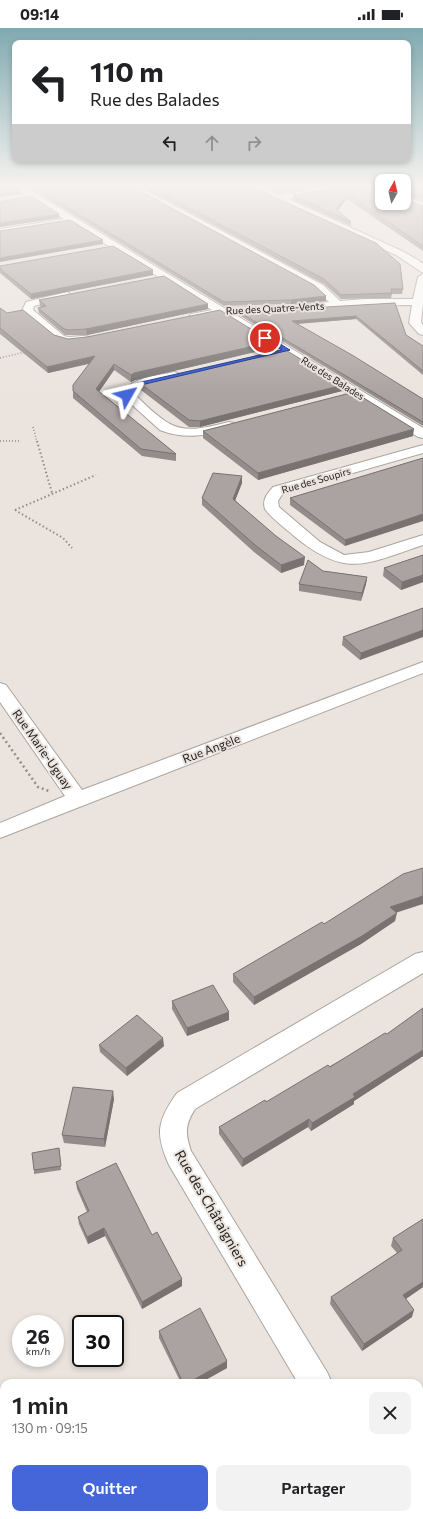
<!DOCTYPE html>
<html lang="fr">
<meta charset="utf-8">
<style>
:root{--surface:#fff;--page:#f2f2f2;--text:#202124;--muted:#757577;--accent:#4566d9}
body{margin:0;font-family:Commissioner,sans-serif;background:var(--page);color:var(--text);height:100vh;display:flex;flex-direction:column;font-size:15px;white-space:nowrap}
*{box-sizing:border-box;margin:0}
p{font-size:13px;color:var(--muted)}
.icon{flex:none;width:22px;height:22px;fill:none;stroke:currentColor;stroke-width:2;stroke-linecap:round;stroke-linejoin:round}
.map{position:relative;flex:1;overflow:hidden}
.panel{position:absolute;left:0px;top:1351px;width:423px;height:140px;display:flex;flex-direction:column;background:var(--surface);border-radius:12px 12px 0 0;box-shadow:0 2px 6px #0003}
.panel>*{flex:none}
.hud{position:absolute;left:12px;top:12px;width:399px;height:122px;border-radius:8px;box-shadow:0 2px 6px #0003;background:#fff;color:var(--text);overflow:hidden}
.needle{width:26px;rotate:8deg}
.controls{position:absolute;left:375px;top:146px;display:grid;gap:8px}
.controls a{display:grid;place-items:center;width:36px;height:36px;border-radius:8px;background:var(--surface);box-shadow:0 2px 6px #0003;font-size:20px}
.speed{position:absolute;left:12px;top:1287px;display:flex;gap:8px;font-size:20px;font-weight:700;text-align:center}
.speed>*{display:grid;place-content:center;width:52px;height:52px;border-radius:50%;background:var(--surface);box-shadow:0 2px 6px #0003;line-height:1}
.speed small{font-size:10px;font-weight:400}
.speed .limit{border:2px solid #111;border-radius:6px;background:#fff;color:#111}
.pin{position:absolute;display:grid;place-items:center;width:34px;height:34px;color:#fff;margin:-17px;border:2px solid #fff;border-radius:50%;box-shadow:0 1px 4px #0007}
.me{position:absolute;width:44px;margin:-22px;rotate:53deg;stroke-linejoin:round;filter:drop-shadow(0 0 3px #0008)}
.turn{display:flex;align-items:center;gap:14px;height:84px;padding:0 12px;font-size:18px}
.turn .icon{width:52px;height:52px;stroke-width:2.5}
.turn b{display:block;font-size:28px;line-height:34px}
.lanes{display:flex;align-items:center;height:38px;padding:0 12px;background:#0003;justify-content:center;gap:20px;direction:ltr}
.lanes .off{opacity:.35}
.round{display:grid;place-items:center;flex:none;width:42px;height:42px;border-radius:8px;background:var(--page)}
.overview{display:flex;align-items:center;justify-content:space-between;height:68px;padding:0 12px}
h1{font-size:24px;font-weight:600;line-height:30px}
.button{display:flex;gap:8px;margin-top:auto;padding:8px 12px}
.button a{flex:1;height:46px;border-radius:8px;background:var(--accent);color:#fff;font-size:16px;font-weight:600;line-height:46px;text-align:center}
.button a+a{background:var(--page);color:var(--text)}
.status{display:flex;justify-content:space-between;align-items:center;height:28px;padding:0 20px;background:var(--surface);direction:ltr}
.status svg{height:11px;fill:currentColor}
.map>svg:first-child{display:block}
.lines{fill:none;stroke-linecap:round;stroke-linejoin:round}
.minor-casing{stroke:#aaa49f;stroke-width:2}
.path-far2{stroke:#928d8a;stroke-width:1.5;stroke-dasharray:1 2;stroke-linecap:butt}
.path-far1{stroke:#928d8a;stroke-width:2;stroke-dasharray:1.5 2.5;stroke-linecap:butt}
.path{stroke:#928d8a;stroke-width:2.5;stroke-dasharray:2 3;stroke-linecap:butt}
.minor{fill:#fff;fill-rule:evenodd}
.wall{fill:#938c8a}
.shaded-wall{fill:#787271}
.building{fill:#aba3a1;stroke:#787271}
.route{fill:#4566d9;stroke:#2d428d}
.labels{text-anchor:middle;dominant-baseline:central;stroke-width:4;stroke-linejoin:round;paint-order:stroke}
.far-street-label{font-size:10px;fill:#252321;stroke:#eae3de}
.street-label{font-size:12px;fill:#252321;stroke:#eae3de}
.near-street-label{font-size:14px;fill:#252321;stroke:#eae3de}
</style>
<div class="status"><b>09:14</b><svg viewBox="0 0 49 12"><path d="M0 12V9h3v3zM5 12V6h3v6zM10 12V3h3v9zM15 12V0h3v12zM26 1h20v11H26zM47 4h2v5h-2z"/></svg></div>
<div class="map">
<svg width="423" height="1491" viewBox="0 0 423 1491">
<rect width="100%" height="100%" fill="#eae3de"/>
<g class="lines">
<defs>
<g id="minor">
<path d="M13,158H23L224,280L291,278L329,274L315,261L127,158H137L323,257L340,273L365,271H413L418,249L423,246V276L421,294L423,297V307L419,306L409,295L412,277C353,277 294,284 234,286L423,400V410L418,409L220,286L195,291L191,290L190,288L191,286L212,282L71,195L0,207V201L64,191Z"/>
<polygon points="249,158 260,158 280,167 334,158 353,158 349,160 288,171 402,223 418,232 423,236 423,245 396,227 274,172"/>
<polygon points="404,168 423,175 423,181 404,174"/>
<path d="M67,264L72,267L71,269L34,278L33,282L64,308C72,311 80,306 89,309L91,311L89,313L68,316L56,312L22,283L26,274Z"/>
<path d="M174,344L178,345L180,348L178,351L144,359L134,366C145,376 157,389 170,396C188,406 211,398 229,394L234,395L236,398L234,401C208,407 185,412 160,402L121,367C131,349 156,348 174,344Z"/>
<path d="M423,417V425L283,465L278,473L279,479L320,514L344,527L369,524L423,507V517C366,536 346,551 294,508C285,500 272,491 265,481C262,472 267,466 273,459Z"/>
<polygon points="423,634 423,645 0,810 0,795 65,768 0,674 0,655 6,657 82,762"/>
<path d="M423,924V945L195,1081C185,1097 185,1105 191,1123L327,1344L332,1355H298L169,1137C155,1106 157,1093 177,1065L415,926Z"/>
<polygon points="423,1365 423,1400 419,1401 419,1366"/>
<polygon points="304,1487 340,1487 339,1491 303,1491"/>
</g>
</defs>
<use href="#minor" class="minor-casing"/>
<g class="path-far2">
<polyline points="0,330 25,324"/>
<polyline points="33,399 37,414"/>
<polyline points="0,413 20,413"/>
</g>
<g class="path-far1">
<polyline points="37,413 52,465"/>
<polyline points="15,482 96,447"/>
<polyline points="15,482 63,510 72,520"/>
</g>
<polyline class="path" points="0,705 38,759 49,763"/>
<use href="#minor" class="minor"/>
</g>
<g class="wall">
<polygon points="26,158 131,158 326,268 326,273 291,276 224,278"/>
<polygon points="140,158 253,158 403,261 402,266 392,266 391,270 341,271 324,256"/>
<polygon points="264,158 325,158 280,165"/>
<polygon points="346,158 382,175 423,178 423,223 347,171 338,182 351,194 351,198 293,172 293,167"/>
<polygon points="404,158 423,158 423,173 405,167"/>
<polygon points="0,238 153,247 31,271 0,245"/>
<polygon points="39,272 208,276 208,281 87,307 65,307 39,285 38,280 41,279 40,278"/>
<polygon points="395,275 406,307 423,318 423,347 356,291 298,296 423,371 423,398 239,287 239,284"/>
<polygon points="0,280 7,285 54,307 68,311 272,314 272,320 135,352 131,354 114,342 99,364 176,426 176,433 142,428 73,370 73,363 89,336 48,345 0,306"/>
<polygon points="141,356 342,363 200,399 189,399 141,362"/>
<polygon points="203,403 413,408 258,452 203,410"/>
<polygon points="423,430 345,518 290,477 290,470"/>
<polygon points="242,448 242,455 235,472 304,537 281,545 254,524 202,477 202,470"/>
<polygon points="423,527 423,554 401,562 383,548 384,540"/>
<polygon points="323,543 367,549 366,556 361,573 299,563 299,556"/>
<polygon points="423,580 360,632 342,617 343,609"/>
<polygon points="396,885 395,893 361,916 254,977 233,954 233,946 324,896"/>
<polygon points="172,973 229,984 229,992 187,1008 172,981"/>
<polygon points="423,980 423,1028 354,1073 354,1076 311,1103 308,1099 242,1139 219,1106 219,1099 266,1074 387,1006"/>
<polygon points="99,1017 164,1018 127,1048 100,1024"/>
<polygon points="114,1071 105,1119 64,1115 62,1107"/>
<polygon points="59,1120 61,1142 34,1146 34,1142"/>
<polygon points="76,1154 152,1207 182,1258 142,1281 105,1208 88,1216 79,1196 78,1189 87,1184 77,1161"/>
<polygon points="423,1191 423,1259 406,1271 412,1289 362,1323 330,1276 331,1269 397,1225 391,1218 393,1210"/>
<polygon points="159,1303 227,1340 200,1355 181,1355 159,1310"/>
</g>
<g class="shaded-wall">
<polygon points="300,158 325,158 280,165 280,161"/>
<polygon points="21,162 21,166 0,169 0,165"/>
<polygon points="348,166 347,171 336,185 336,181"/>
<polygon points="59,186 60,190 0,199 0,195"/>
<polygon points="103,212 103,216 0,234 0,230"/>
<polygon points="153,242 153,247 31,271 31,266"/>
<polygon points="326,268 326,273 291,276 291,272"/>
<polygon points="208,276 208,281 87,307 86,301"/>
<polygon points="356,288 356,291 292,296 292,293"/>
<polygon points="272,314 272,320 135,352 131,354 131,347 134,345"/>
<polygon points="95,328 95,334 48,345 47,339"/>
<polygon points="114,336 114,342 96,368 96,361"/>
<polygon points="343,357 342,363 200,399 200,393"/>
<polygon points="414,401 413,408 258,452 258,445"/>
<polygon points="242,448 242,455 233,478 233,471"/>
<polygon points="423,486 423,493 345,518 345,512"/>
<polygon points="305,529 304,537 281,545 281,537"/>
<polygon points="423,547 423,554 401,562 402,554"/>
<polygon points="367,549 366,556 361,573 362,565"/>
<polygon points="423,602 423,609 360,632 361,625"/>
<polygon points="423,868 423,876 389,887 390,879"/>
<polygon points="397,885 395,893 361,916 254,977 254,969"/>
<polygon points="229,984 229,992 187,1008 187,1000"/>
<polygon points="163,1010 164,1018 127,1048 126,1040"/>
<polygon points="423,1022 423,1028 354,1073 354,1076 311,1103 312,1095 353,1066"/>
<polygon points="113,1063 114,1071 105,1119 104,1111"/>
<polygon points="309,1091 308,1099 242,1139 243,1131"/>
<polygon points="104,1200 105,1208 88,1216 87,1209"/>
<polygon points="182,1251 182,1258 142,1281 142,1274"/>
<polygon points="423,1254 423,1259 401,1274 403,1267"/>
<polygon points="414,1282 412,1289 362,1323 364,1316"/>
<polygon points="227,1333 227,1340 200,1355 188,1355"/>
</g>
<g class="building">
<polygon points="0,158 16,158 21,162 0,165"/>
<polygon points="32,158 131,158 314,257 326,268 291,272 224,274"/>
<polygon points="148,158 253,158 274,169 376,215 400,236 403,261 391,261 392,265 341,267 324,251"/>
<polygon points="273,158 300,158 280,161"/>
<polygon points="346,158 376,158 382,161 382,175 404,175 404,171 423,178 423,218 348,166 336,181 351,194 293,167"/>
<polygon points="404,158 423,158 423,169 405,162 404,163"/>
<polygon points="31,168 59,186 0,195 0,174"/>
<polygon points="70,192 103,212 0,230 0,203"/>
<polygon points="113,218 153,242 31,266 0,241 0,238"/>
<polygon points="164,248 208,276 86,301 69,302 64,301 38,280 46,278 39,272"/>
<polygon points="395,275 406,307 423,318 423,343 356,288 292,293 352,327 423,371 423,394 239,284"/>
<polygon points="0,280 7,285 23,282 54,307 68,311 87,309 220,282 272,314 134,345 131,347 114,336 96,361 176,426 141,421 73,363 73,357 95,328 47,339 0,300"/>
<polygon points="284,321 343,357 200,393 189,392 141,356"/>
<polygon points="354,364 414,401 258,445 203,403"/>
<polygon points="423,430 423,486 345,512 290,470"/>
<polygon points="213,445 242,448 233,471 276,508 305,529 281,537 255,517 202,470"/>
<polygon points="423,527 423,547 402,554 384,540"/>
<polygon points="308,532 323,543 367,549 362,565 299,556"/>
<polygon points="423,580 423,602 361,625 343,609"/>
<polygon points="423,840 423,868 390,879 397,885 362,908 254,969 233,946 322,894 324,896 403,846"/>
<polygon points="213,957 229,984 187,1000 172,973"/>
<polygon points="423,980 423,1022 353,1066 355,1069 312,1095 309,1091 243,1131 219,1099 265,1072 266,1074 328,1037 330,1039 385,1005 387,1006"/>
<polygon points="137,987 163,1010 126,1040 99,1017"/>
<polygon points="73,1059 113,1063 104,1111 62,1107"/>
<polygon points="59,1120 61,1138 34,1142 32,1125"/>
<polygon points="116,1135 152,1207 157,1204 182,1251 142,1274 104,1200 87,1209 78,1189 89,1183 76,1154"/>
<polygon points="423,1191 423,1254 403,1267 414,1282 364,1316 331,1269 402,1222 393,1210"/>
<polygon points="200,1280 227,1333 188,1355 183,1355 159,1303"/>
</g>
<linearGradient id="sky" x2="0" y2="1"><stop stop-color="#7faab0"/><stop offset="0.43" stop-color="#f6f2f0"/><stop offset="1" stop-color="#f6f2f0" stop-opacity="0"/></linearGradient>
<rect width="423" height="367" fill="url(#sky)"/>
<polygon class="route" points="263,308 267,308 290,322 141,357 133,362 129,368 124,367 129,360 137,355 282,322 263,311"/>
<g class="labels">
<g class="far-street-label">
<text transform="translate(275 280) rotate(-3)">Rue des Quatre-Vents</text>
<text transform="translate(333 350) rotate(32)">Rue des Balades</text>
<text transform="translate(316 452) rotate(-16)">Rue des Soupirs</text>
</g>
<g class="street-label">
<text transform="translate(211 720) rotate(-21)">Rue Angèle</text>
<text transform="translate(43 721) rotate(55)">Rue Marie-Uguay</text>
</g>
<g class="near-street-label">
<text transform="translate(212 1180) rotate(60)">Rue des Châtaigniers</text>
</g>
</g>
</svg>
<div class="controls">
<a><svg class="needle" viewBox="-14 -14 28 28"><path d="M0-13l5 13h-10z" fill="#e53935"/><path d="M0 13l5-13h-10z" fill="#757577"/></svg></a>
</div>
<div class="speed"><div>26<small>km/h</small></div><div class="limit">30</div></div>
<div class="pin" style="left:265px;top:310px;background:#d93025"><svg class="icon" aria-label="arrive" viewBox="0 0 24 24"><path d="M6 21V4h12l-3 4 3 4H6"/></svg></div>
<svg class="me" style="left:127px;top:367px" viewBox="-20 -20 40 40"><path d="M0-17L14 15 0 8-14 15z" fill="#4566d9" stroke="#fff" stroke-width="4"/></svg>
<div class="hud">
<div class="turn"><svg class="icon" aria-label="left" viewBox="0 0 24 24"><path d="M17 20v-9H6M10 6l-5 5 5 5"/></svg><div><b>110 m</b>Rue des Balades</div></div>
<div class="lanes"><svg class="icon" aria-label="left" viewBox="0 0 24 24"><path d="M17 20v-9H6M10 6l-5 5 5 5"/></svg><svg class="icon off" aria-label="ahead" viewBox="0 0 24 24"><path d="M12 20V5M6 11l6-6 6 6"/></svg><svg class="icon off" aria-label="right" viewBox="0 0 24 24"><path d="M7 20v-9h11M14 6l5 5-5 5"/></svg></div>
</div>
<section class="panel">
<div class="overview"><div><h1>1 min</h1><p>130 m · 09:15</p></div><a class="round"><svg class="icon" aria-label="close" viewBox="0 0 24 24"><path d="M6 6l12 12M18 6L6 18"/></svg></a></div>
<div class="button"><a>Quitter</a><a>Partager</a></div>
</section>
</div>
